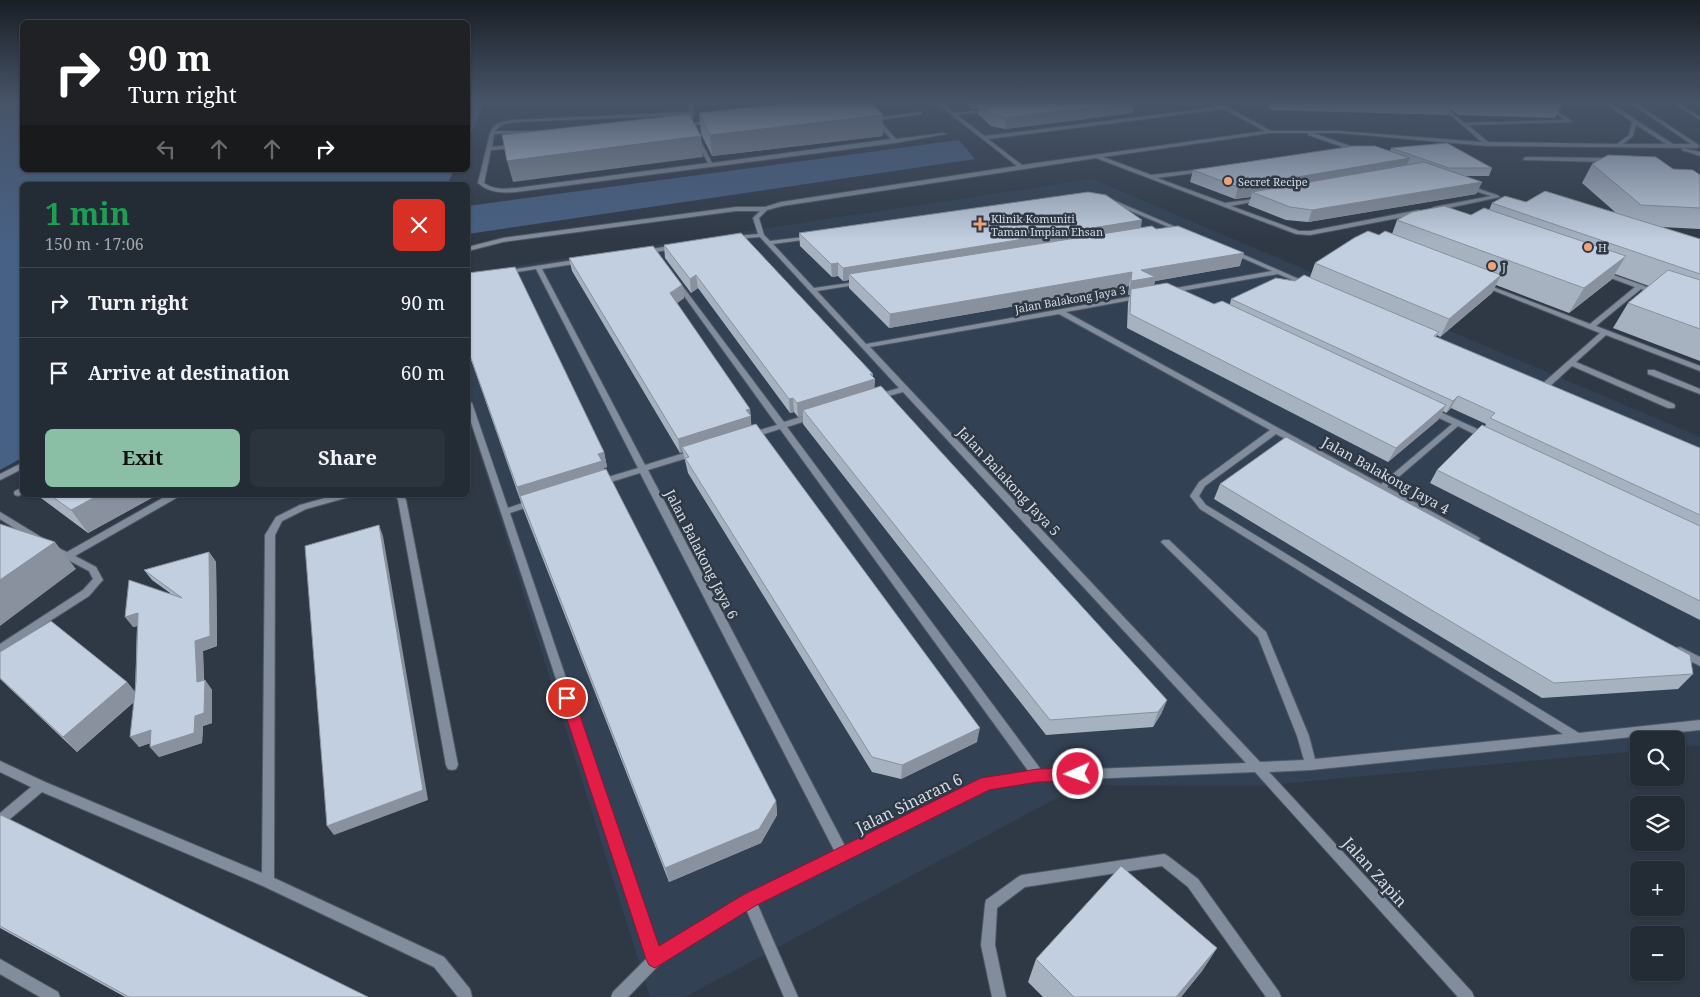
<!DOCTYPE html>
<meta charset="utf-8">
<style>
:root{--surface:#232b34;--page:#2b333c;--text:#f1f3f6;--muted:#a3a7ac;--line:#40474f;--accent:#8abfa5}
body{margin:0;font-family:"Noto Serif",serif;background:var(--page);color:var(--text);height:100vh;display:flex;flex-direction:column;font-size:19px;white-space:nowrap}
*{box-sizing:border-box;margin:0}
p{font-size:16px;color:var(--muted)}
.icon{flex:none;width:28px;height:28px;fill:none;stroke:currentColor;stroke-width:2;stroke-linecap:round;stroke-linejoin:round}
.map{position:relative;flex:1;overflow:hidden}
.drawer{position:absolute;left:20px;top:182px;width:450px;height:315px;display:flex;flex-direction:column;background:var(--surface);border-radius:8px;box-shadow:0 1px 4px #0004,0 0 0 1px var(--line)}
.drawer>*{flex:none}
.top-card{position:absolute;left:20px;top:20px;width:450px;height:152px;border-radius:8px;box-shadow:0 1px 4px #0004,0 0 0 1px var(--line);background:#202124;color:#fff;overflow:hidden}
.buttons{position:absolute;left:1630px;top:731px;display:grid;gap:10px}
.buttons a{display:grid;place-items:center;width:55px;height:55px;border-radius:8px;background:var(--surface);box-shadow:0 1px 4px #0004,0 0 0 1px var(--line);font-size:25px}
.pin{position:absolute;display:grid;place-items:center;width:42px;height:42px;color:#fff;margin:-21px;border:2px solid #fff;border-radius:50%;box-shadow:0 1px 5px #0007}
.me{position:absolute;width:55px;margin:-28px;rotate:268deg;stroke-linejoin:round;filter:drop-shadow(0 0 4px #0008)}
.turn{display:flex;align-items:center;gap:18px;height:105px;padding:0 25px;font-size:22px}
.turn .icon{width:65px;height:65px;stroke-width:2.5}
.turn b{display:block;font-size:35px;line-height:42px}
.lanes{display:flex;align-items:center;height:48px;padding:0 25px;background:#0003;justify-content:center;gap:25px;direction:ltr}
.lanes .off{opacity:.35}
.round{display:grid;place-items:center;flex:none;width:52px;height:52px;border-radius:8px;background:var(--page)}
.headline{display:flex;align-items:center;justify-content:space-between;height:85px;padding:0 25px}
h1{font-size:30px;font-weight:700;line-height:38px;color:#1e9e55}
.button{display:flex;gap:10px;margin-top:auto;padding:10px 25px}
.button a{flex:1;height:58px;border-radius:8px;background:var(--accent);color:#111;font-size:20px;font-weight:700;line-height:58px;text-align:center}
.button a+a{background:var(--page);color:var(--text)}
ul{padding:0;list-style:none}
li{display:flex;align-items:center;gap:15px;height:70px;padding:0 25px;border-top:1px solid var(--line)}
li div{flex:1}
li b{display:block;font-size:19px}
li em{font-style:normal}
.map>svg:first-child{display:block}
.built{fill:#334154}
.green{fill:#476184}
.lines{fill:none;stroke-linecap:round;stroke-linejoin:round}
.minor-casing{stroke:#505863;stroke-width:2}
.minor{fill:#818c9c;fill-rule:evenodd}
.wall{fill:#a7b2c1}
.shaded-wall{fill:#88919d}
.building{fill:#c2cfe0;stroke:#88919d}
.route{fill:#e11d48;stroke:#92132f}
.poi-dot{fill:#f1a27b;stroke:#2f3946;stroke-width:2}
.labels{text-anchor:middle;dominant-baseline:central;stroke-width:5;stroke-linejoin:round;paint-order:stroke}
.far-poi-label{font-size:11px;fill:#d4dae3;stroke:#2f3946;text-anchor:start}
.far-street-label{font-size:11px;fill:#d4dae3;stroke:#2f3946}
.street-label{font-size:14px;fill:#d4dae3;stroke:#2f3946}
.near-street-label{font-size:16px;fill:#d4dae3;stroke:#2f3946}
</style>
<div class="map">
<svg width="1700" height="997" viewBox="0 0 1700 997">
<rect width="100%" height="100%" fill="#2f3946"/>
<g class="built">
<polygon points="942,102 1200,102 1216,107 987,136"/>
<polygon points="1092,179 1700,437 1700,745 1676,747 1676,740 1639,740 1639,751 1257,786 1081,785 685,997 650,997 468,417 468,273"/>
</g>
<g class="green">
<polygon points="0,102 22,102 22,170 454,170 447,185 22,185 22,458 0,470"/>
<polygon points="468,102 485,102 468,140"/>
<polygon points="959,140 975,159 468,234 468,206"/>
</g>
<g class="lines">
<defs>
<g id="minor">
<path d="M689,102H693V119L691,120L689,119V115L514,122L501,125L495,131H542L544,132L542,133L494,134L492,147L516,144L519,146L516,148L491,150L484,183C494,190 504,189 516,188L708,163L694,136L696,135L698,136L712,163L891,139L873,120V118L920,112H922V114L879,120L896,139L944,133L946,134L895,143L516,192C502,193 489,193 478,183L490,133C494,122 503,122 514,120L689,112Z"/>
<polygon points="881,102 890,102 861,107 859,106"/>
<path d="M935,102H940L954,113L992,109V110L990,111L957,115L985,136L1218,107L1204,102H1210L1227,107L1271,131H1339L1482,142L1435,102H1439L1464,123L1565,120L1538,102H1543L1572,121L1570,122L1468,125L1488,142L1617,144L1629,135L1632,122L1603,102H1608L1673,144H1691L1629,102H1634L1700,146L1697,148L1487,146L1339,133H1313L1362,150V152L1360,153L1308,135V133H1270L1103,157L1151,175L1204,169V171L1202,172L1157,178L1225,203L1262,198V200L1231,206L1299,231H1310L1419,210L1422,212L1419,214L1310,235L1296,234L1096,158L782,206L767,210L759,218L764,235L770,241L812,236V238L810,239L773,244L814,288L863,281V283L861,284L817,291L866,344L1140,295L1143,297L1142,298L1066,312L1381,484L1452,424L1428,413L1427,411L1428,409H1434L1488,434L1489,436L1488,438H1482L1458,426L1387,487L1478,537L1480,539L1475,542L1276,434L1205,486L1199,496L1206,505L1579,733L1700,720V730L1311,770L1269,772L1472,992L1474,997H1458L1255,772L1039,781L988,788L757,903L798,997H784L746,909L660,964L628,997H611L613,992L648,957L468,413V401L472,403L508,508L534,499L538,502L537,504L510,513L658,949L744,895L835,852L640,473L601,485L597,482L598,480L638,468L536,269L505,274L503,273V271L581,259L584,261L581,263L542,269L645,465L694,450L698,453L697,455L648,470L845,846L983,779L1029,772L780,429L752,438L749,437L748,435L749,433L777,425L674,282V280H678L784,422L810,414H816L817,416L816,418L787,427L1042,771L1246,763L903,392L878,399H875L874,397L875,395L899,388L760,237L733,239V237L735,236L758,234L753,218L760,211H736L503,242L468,251V247L503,238L736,207H765L781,202L1017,166ZM1224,109L1265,131L1022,165L988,139ZM1636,125L1666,144H1623L1633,136ZM1059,314L1270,430L1199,482L1190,496L1200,509L1563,734L1315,759L1309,736L1266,632L1169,540H1163L1161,542L1163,544L1258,637L1297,736L1304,760L1260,762L870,347Z"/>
<polygon points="1671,102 1676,102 1700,117 1700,120"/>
<polygon points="712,121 714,122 714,123 682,126 680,125 682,124"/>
<polygon points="1682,148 1700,152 1700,156 1682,150"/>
<polygon points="1526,157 1609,158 1612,160 1609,162 1524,160 1523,159"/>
<polygon points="1467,185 1497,195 1500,197 1434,211 1431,209 1434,207 1491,196 1465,188 1464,187"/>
<polygon points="1107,199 1111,199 1185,231 1180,232 1107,201"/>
<polygon points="675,245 678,247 677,248 646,254 643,252 646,250"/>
<polygon points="1233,250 1308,283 1309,284 1308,285 1304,285 1278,274 1170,293 1167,291 1170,289 1272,271 1231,253 1231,251"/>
<polygon points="1602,271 1642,285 1659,292 1656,294 1641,289 1596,326 1700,366 1700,371 1606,335 1576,362 1674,404 1675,406 1674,408 1668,408 1572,366 1548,388 1542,388 1541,386 1542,384 1600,333 1480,285 1481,284 1485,284 1590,324 1635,287 1600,274 1599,273"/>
<polygon points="1648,370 1654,370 1700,389 1700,394 1648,374"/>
<polygon points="22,463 22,469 0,480 0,474"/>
<polygon points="22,488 22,494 18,496 15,495 14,493 15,491"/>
<polygon points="168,495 179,495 178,497 75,556 96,567 103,580 101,582 89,596 0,653 0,644 83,590 93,579 89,571 53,552 51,550 53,548 56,547 67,552"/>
<polygon points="336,495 350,495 349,497 306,509 282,521 275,535 274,878 444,957 470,989 472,997 458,997 434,967 263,886 42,792 4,824 0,826 0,813 31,787 0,772 0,761 45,782 262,873 265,535 276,517 300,505"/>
<polygon points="395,495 403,495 406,500 458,765 456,769 452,770 448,769 446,765 398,500"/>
<polygon points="0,512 41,537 43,539 41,541 35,541 0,519"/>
<polygon points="1680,647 1700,657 1700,666 1676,654 1675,651 1676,648"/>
<polygon points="1164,854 1168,856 1198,879 1279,992 1281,997 1266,997 1188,887 1162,866 1025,887 997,908 995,945 1006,997 992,997 981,945 985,905 986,900 1018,877 1022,875"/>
<polygon points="0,959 58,992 60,997 40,997 0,974"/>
</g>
</defs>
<use href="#minor" class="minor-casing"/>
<use href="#minor" class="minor"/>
</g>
<g class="wall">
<polygon points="965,102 1136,102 1133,113 1005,129 991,126 978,114 979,108 972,109"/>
<polygon points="1266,102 1556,102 1561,107 1555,118 1458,115 1450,109 1447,115 1270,110"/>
<polygon points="1694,102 1700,102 1700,104 1693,103"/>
<polygon points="699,113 883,136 712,156 701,134"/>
<polygon points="1391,148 1492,168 1489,176 1464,176 1482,182 1476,194 1308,222 1286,220 1248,205 1251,197 1235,199 1190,182 1193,170 1390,151"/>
<polygon points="1592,164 1673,169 1700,175 1700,229 1661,227 1700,239 1700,361 1613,328 1628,303 1649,286 1615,274 1611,280 1569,313 1496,285 1492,293 1440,337 1437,335 1436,337 1700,448 1700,620 1430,483 1437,470 1485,426 1486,424 1451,408 1446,413 1443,411 1438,420 1388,462 1127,328 1128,303 1130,295 1128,295 1129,286 889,328 849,288 849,280 843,281 838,276 832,277 800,246 799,233 1141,228 1156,229 1240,266 1155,281 1154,285 1214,304 1230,304 1231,299 1310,277 1315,263 1379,235 1392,234 1397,220 1471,215 1489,210 1492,203 1526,202 1615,212 1582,183"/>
<polygon points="664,245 873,374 873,378 875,379 874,388 1167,700 1161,714 1153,727 1046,735 803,424 803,416 798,417 794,412 790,413 698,288 691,293 665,258"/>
<polygon points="569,258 682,285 684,298 677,303 750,409 751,425 977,742 901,779 872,772 688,473 683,452 680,453 572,271"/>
<polygon points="468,273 604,452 607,467 604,468 604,470 776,801 777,815 761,843 669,882 524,511 468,351"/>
<polygon points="1220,484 1693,674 1678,689 1542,698 1214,499"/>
<polygon points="37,495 157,495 88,533"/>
<polygon points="209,552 216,562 217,646 203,651 204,680 205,680 212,690 212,723 203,726 202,743 159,757 150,747 150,743 139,747 134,702 77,752 0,679 0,652 127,682 135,692 137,626 133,627 170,593 152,580 144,570"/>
<polygon points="0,816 368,997 125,997 0,928"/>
<polygon points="1217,948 1202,971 1181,997 1043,997 1028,982 1036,959"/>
</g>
<g class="shaded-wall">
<polygon points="973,102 1036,102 979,103 979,108 972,109"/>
<polygon points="1136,102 1133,113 1005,129 1006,118"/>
<polygon points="883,115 883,136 712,156 710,135"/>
<polygon points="701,136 703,157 513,182 507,161"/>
<polygon points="1410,158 1405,169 1252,192 1251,197 1235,199 1238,187"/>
<polygon points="1482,182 1476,194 1308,222 1312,210"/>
<polygon points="1142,220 1140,233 849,274 849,280 843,281 843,268"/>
<polygon points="1244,253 1240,266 1155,281 1152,291 1131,289 1130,295 1128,295 1131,281 1141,270"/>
<polygon points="1626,256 1611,280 1569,313 1584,288"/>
<polygon points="838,263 838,276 832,277 831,264"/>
<polygon points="1132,272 1129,286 889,328 890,314"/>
<polygon points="696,275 698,288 691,293 690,279"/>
<polygon points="1501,275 1492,293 1440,337 1449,319"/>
<polygon points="682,285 684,298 672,307 670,293"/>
<polygon points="873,374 873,380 875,379 874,394 803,410 803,416 798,417 797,403"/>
<polygon points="1458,396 1451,408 1446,413 1453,401"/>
<polygon points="793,398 794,412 790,413 789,399"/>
<polygon points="1446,405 1438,420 1388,462 1396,448"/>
<polygon points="750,409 752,431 682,447 683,452 680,453 678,439"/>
<polygon points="604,452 607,467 604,468 606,476 520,496 521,502 517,487 598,454"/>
<polygon points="99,495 157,495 88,533 71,510"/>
<polygon points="379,525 383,536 428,800 334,835 327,826"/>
<polygon points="55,542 76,569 0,626 0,580"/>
<polygon points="209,552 216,562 217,646 203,651 204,692 197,682 195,641"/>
<polygon points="138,613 146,624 133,627 125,617"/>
<polygon points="205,680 212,690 212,723 203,726 202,743 159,757 150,747"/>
<polygon points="127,682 139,697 77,752 63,737"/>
<polygon points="1167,700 1161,714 1153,727 1158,712"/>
<polygon points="980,728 977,742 901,779 902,765"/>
<polygon points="151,730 160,740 139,747 130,737"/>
<polygon points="776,801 777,815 761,843 669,882 665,868"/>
<polygon points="1217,948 1202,971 1181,997 1176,997"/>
</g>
<g class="building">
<polygon points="803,102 870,102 883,115 710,135 699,113"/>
<polygon points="994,102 1135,102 1006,118 992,115 979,103"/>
<polygon points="1364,102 1449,102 1452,104"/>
<polygon points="1459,102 1556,102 1561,105 1561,107 1462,104"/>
<polygon points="689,114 701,136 507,161 502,135"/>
<polygon points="1447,143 1492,168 1449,168 1391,148"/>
<polygon points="1354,146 1375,146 1410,158 1238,187 1193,170"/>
<polygon points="1608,155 1656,157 1673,169 1693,170 1700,175 1700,208 1641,205 1592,164"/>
<polygon points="1424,162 1482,182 1312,210 1290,207 1252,192"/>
<polygon points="1545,191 1700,239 1700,274 1492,203 1505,196 1526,202"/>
<polygon points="1088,192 1106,195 1142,220 843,268 838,263 831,264 799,233"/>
<polygon points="1444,206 1471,215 1484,208 1626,256 1584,288 1397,220 1412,212"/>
<polygon points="1152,226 1156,229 1178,226 1244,253 1141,270 1155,277 1131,281 1132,272 890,314 849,274"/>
<polygon points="1368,231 1379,235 1385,231 1501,275 1449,319 1315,263 1354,238"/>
<polygon points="741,233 873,374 870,374 875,379 797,403 793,398 789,399 696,275 690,279 664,245"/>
<polygon points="653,246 682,285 670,293 750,409 746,410 751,416 678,439 569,258"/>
<polygon points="515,267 604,452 598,454 602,461 517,487 468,350 468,273"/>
<polygon points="1668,270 1700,280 1700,329 1628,303"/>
<polygon points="1304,275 1439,332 1434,336 1700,448 1700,515 1490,418 1495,413 1458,396 1453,401 1231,299 1276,278 1295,281"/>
<polygon points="1167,283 1214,304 1222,301 1446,405 1396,448 1130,314 1131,289"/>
<polygon points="881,386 1167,700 1158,712 1050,720 803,410"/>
<polygon points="756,424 980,728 902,765 872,757 685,458 689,457 682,447"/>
<polygon points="1482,425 1700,526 1700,601 1437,470"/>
<polygon points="1286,437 1690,655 1693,674 1554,683 1220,484"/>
<polygon points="606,469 776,801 759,829 665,868 520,496"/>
<polygon points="50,495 99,495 71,510"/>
<polygon points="0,524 55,542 0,580"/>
<polygon points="379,525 423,790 327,826 305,546"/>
<polygon points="209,552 210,636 195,641 197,682 205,680 204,713 195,716 194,733 150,747 151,730 130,737 136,682 138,613 125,617 129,580 182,598 144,570"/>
<polygon points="51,621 127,682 63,737 0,678 0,652"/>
<polygon points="1,815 368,997 129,997 0,926 0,816"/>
<polygon points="1121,866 1217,948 1176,997 1074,997 1036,959"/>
</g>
<linearGradient id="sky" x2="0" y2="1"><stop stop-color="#1a1f26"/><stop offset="0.42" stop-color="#475468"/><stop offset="1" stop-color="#475468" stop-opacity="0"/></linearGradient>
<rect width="1700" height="241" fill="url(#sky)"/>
<polygon class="route" points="567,692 572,694 574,698 659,946 743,895 981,778 1038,769 1078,768 1084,770 1086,774 1084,779 1078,781 1038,782 989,790 755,906 655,968 649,965 646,959 560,698 562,694"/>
<g class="poi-dot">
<circle cx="1228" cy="181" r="5"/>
<path d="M977.5 216.5h5v5h5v5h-5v5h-5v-5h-5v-5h5z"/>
<circle cx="1588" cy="247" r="5"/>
<circle cx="1492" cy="266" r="5"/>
</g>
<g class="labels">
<g class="far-poi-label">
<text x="1238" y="181">Secret Recipe</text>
<text x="991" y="218">Klinik Komuniti<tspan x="991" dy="13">Taman Impian Ehsan</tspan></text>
<text x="1598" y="247">H</text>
<text x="1502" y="266">J</text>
</g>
<g class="far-street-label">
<text transform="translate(1070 299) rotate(-10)">Jalan Balakong Jaya 3</text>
</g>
<g class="street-label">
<text transform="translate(1386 475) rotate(29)">Jalan Balakong Jaya 4</text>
<text transform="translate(1009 481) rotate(47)">Jalan Balakong Jaya 5</text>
<text transform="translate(702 554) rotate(63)">Jalan Balakong Jaya 6</text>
</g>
<g class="near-street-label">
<text transform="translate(909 803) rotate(-26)">Jalan Sinaran 6</text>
<text transform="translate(1375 872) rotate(48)">Jalan Zapin</text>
</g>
</g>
</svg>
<div class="buttons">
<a><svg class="icon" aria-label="search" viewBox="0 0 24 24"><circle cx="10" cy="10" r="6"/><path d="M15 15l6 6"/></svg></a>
<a><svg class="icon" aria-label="layers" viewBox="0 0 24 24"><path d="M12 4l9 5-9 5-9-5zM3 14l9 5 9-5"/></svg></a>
<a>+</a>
<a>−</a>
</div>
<div class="pin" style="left:567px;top:698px;background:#d93025"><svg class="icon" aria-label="arrive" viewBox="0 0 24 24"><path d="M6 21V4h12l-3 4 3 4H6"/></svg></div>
<svg class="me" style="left:1078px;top:774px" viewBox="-20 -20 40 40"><circle r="17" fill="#e11d48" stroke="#fff" stroke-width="3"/><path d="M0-11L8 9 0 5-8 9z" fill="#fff"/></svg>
<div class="top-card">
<div class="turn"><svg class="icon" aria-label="right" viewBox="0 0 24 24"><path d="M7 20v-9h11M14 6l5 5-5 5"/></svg><div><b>90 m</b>Turn right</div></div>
<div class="lanes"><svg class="icon off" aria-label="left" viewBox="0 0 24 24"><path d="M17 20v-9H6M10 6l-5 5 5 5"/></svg><svg class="icon off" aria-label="ahead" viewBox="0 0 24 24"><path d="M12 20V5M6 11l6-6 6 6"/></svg><svg class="icon off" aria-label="ahead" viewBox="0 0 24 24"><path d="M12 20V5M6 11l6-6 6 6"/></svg><svg class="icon" aria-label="right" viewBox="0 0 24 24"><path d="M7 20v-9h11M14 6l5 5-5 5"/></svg></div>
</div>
<section class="drawer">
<div class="headline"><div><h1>1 min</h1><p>150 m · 17:06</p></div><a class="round" style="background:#d93025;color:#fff"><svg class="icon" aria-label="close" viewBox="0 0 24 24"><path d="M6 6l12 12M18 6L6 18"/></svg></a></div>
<ul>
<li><svg class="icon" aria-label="right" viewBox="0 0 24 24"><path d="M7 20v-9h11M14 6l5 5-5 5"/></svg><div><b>Turn right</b></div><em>90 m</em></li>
<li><svg class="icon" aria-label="arrive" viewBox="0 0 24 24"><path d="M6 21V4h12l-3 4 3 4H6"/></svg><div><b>Arrive at destination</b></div><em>60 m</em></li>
</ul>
<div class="button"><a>Exit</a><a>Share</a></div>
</section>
</div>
